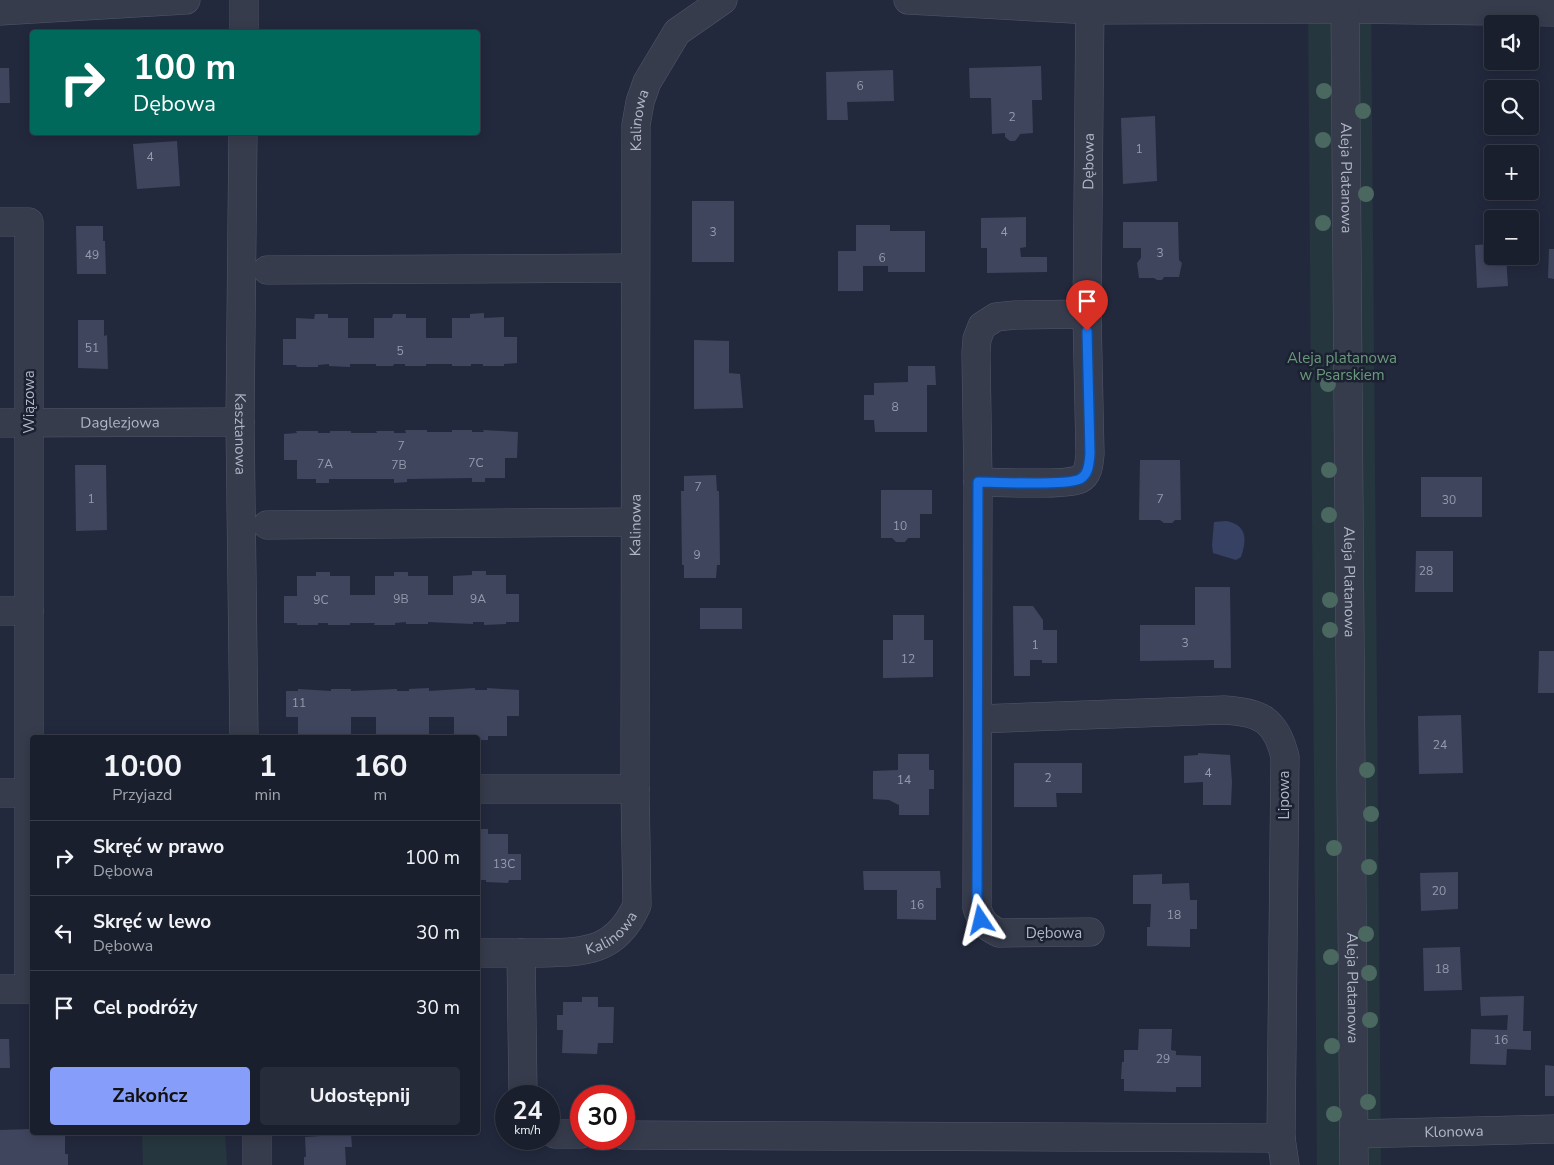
<!DOCTYPE html>
<html lang="pl">
<meta charset="utf-8">
<style>
:root{--surface:#1a1f2e;--page:#272c3a;--text:#f1f3f6;--muted:#9fa2aa;--line:#383d4a;--accent:#869ef9}
body{margin:0;font-family:"Nunito Sans",sans-serif;background:var(--page);color:var(--text);height:100vh;display:flex;flex-direction:column;font-size:19px;white-space:nowrap}
*{box-sizing:border-box;margin:0}
p{font-size:16px;color:var(--muted)}
.icon{flex:none;width:28px;height:28px;fill:none;stroke:currentColor;stroke-width:2;stroke-linecap:round;stroke-linejoin:round}
.map{position:relative;flex:1;overflow:hidden}
.drawer{position:absolute;left:30px;top:735px;width:450px;height:400px;display:flex;flex-direction:column;background:var(--surface);border-radius:5px;box-shadow:0 2px 12px #0003,0 0 0 1px var(--line)}
.drawer>*{flex:none}
.hud{position:absolute;left:30px;top:30px;width:450px;height:105px;border-radius:5px;box-shadow:0 2px 12px #0003,0 0 0 1px var(--line);background:#00695c;color:#fff;overflow:hidden}
.tools{position:absolute;left:1484px;top:15px;display:grid;gap:10px}
.tools a{display:grid;place-items:center;width:55px;height:55px;border-radius:5px;background:var(--surface);box-shadow:0 2px 12px #0003,0 0 0 1px var(--line);font-size:25px}
.speed{position:absolute;left:495px;top:1085px;display:flex;gap:10px;font-size:25px;font-weight:700;text-align:center}
.speed>*{display:grid;place-content:center;width:65px;height:65px;border-radius:50%;background:var(--surface);box-shadow:0 2px 12px #0003,0 0 0 1px var(--line);line-height:1}
.speed small{font-size:12px;font-weight:400}
.speed .limit{border:8px solid #d22;background:#fff;color:#111}
.pin{position:absolute;display:grid;place-items:center;width:42px;height:42px;color:#fff;margin:-51px -21px;border-radius:50% 50% 50% 0;rotate:-45deg;box-shadow:0 0 5px #0007}
.pin .icon{rotate:45deg}
.me{position:absolute;width:55px;margin:-28px;rotate:350deg;stroke-linejoin:round;filter:drop-shadow(0 0 4px #0008)}
.turn{display:flex;align-items:center;gap:18px;height:105px;padding:0 20px;font-size:22px}
.turn .icon{width:65px;height:65px;stroke-width:2.5}
.turn b{display:block;font-size:35px;line-height:42px}
.eta{display:flex;justify-content:space-evenly;align-items:center;height:85px;text-align:center}
.eta b{font-size:30px;font-weight:700;line-height:35px}
.action{display:flex;gap:10px;margin-top:auto;padding:10px 20px}
.action a{flex:1;height:58px;border-radius:5px;background:var(--accent);color:#111;font-size:20px;font-weight:700;line-height:58px;text-align:center}
.action a+a{background:var(--page);color:var(--text)}
ul{padding:0;list-style:none}
li{display:flex;align-items:center;gap:15px;height:75px;padding:0 20px;border-top:1px solid var(--line)}
li div{flex:1}
li b{display:block;font-size:19px}
li em{font-style:normal}
.map>svg:first-child{display:block}
.green{fill:#25363e}
.water{fill:#364164}
.building{fill:#3f455d}
.lines{fill:none;stroke-linecap:round;stroke-linejoin:round}
.minor-casing{stroke:#525768;stroke-width:29}
.minor{stroke:#373c4d;stroke-width:28}
.tree{fill:#4a6760}
.route-casing{stroke:#114b97;stroke-width:12}
.route{stroke:#1a73e8;stroke-width:9}
.labels{text-anchor:middle;dominant-baseline:central;stroke-width:5;stroke-linejoin:round;paint-order:stroke}
.number-label{font-size:12px;fill:#959aad}
.street-label{font-size:15px;fill:#b2b7c8;stroke:#1c2132}
.park-label{font-size:15px;fill:#699a7c;stroke:#1c2132}
</style>
<div class="map">
<svg width="1554" height="1165" viewBox="0 0 1554 1165">
<rect width="100%" height="100%" fill="#23293d"/>
<g class="green">
<polygon points="1308,0 1371,0 1381,1165 1317,1165"/>
<polygon points="142,1133 225,1133 227,1165 143,1165"/>
</g>
<path class="water" d="M1226,521C1247,525 1247,539 1241,557L1236,560L1213,553L1212,545L1214,522Z"/>
<g class="building">
<polygon points="1041,66 1042,100 1032,100 1033,133 1020,134 1019,136 1015,141 1010,141 1005,137 1005,133 992,134 991,98 970,98 969,68"/>
<polygon points="0,68 9,68 10,103 0,103"/>
<polygon points="893,70 894,101 847,102 848,120 827,120 826,72"/>
<polygon points="1155,116 1157,181 1123,184 1121,118"/>
<polygon points="177,141 180,186 137,189 133,144"/>
<rect x="692" y="201" width="42" height="61"/>
<polygon points="1026,217 1026,247 1020,248 1021,257 1047,257 1047,272 987,273 987,248 981,248 981,218"/>
<polygon points="1123,222 1178,222 1179,260 1182,263 1179,277 1164,277 1162,280 1157,280 1154,278 1139,278 1137,263 1141,258 1141,248 1123,248"/>
<polygon points="856,225 890,225 890,231 925,231 925,272 888,272 888,266 863,266 863,291 838,291 838,251 856,251"/>
<polygon points="76,226 103,226 103,241 105,241 106,274 77,274"/>
<polygon points="1492,244 1492,256 1506,256 1508,286 1477,288 1475,245"/>
<polygon points="1549,249 1554,249 1554,279 1548,278"/>
<polygon points="484,313 484,318 504,317 504,337 517,337 517,363 504,364 504,366 483,366 483,364 471,364 471,366 452,366 452,364 426,364 426,366 405,366 405,364 394,364 393,366 376,366 376,364 350,364 350,367 329,366 329,364 318,365 318,367 297,367 296,365 283,365 283,339 296,339 296,318 314,319 315,314 328,314 328,318 348,318 348,338 374,338 374,318 392,318 393,314 406,314 406,318 426,318 426,338 452,338 452,318 470,318 470,314"/>
<polygon points="78,320 104,320 104,336 107,335 108,369 78,368"/>
<polygon points="694,340 729,341 729,373 740,374 743,408 694,409"/>
<polygon points="908,366 935,366 936,385 927,385 927,432 875,432 874,420 864,420 864,395 874,395 874,383 908,382"/>
<polygon points="405,430 427,430 427,432 452,432 452,430 472,430 472,432 484,432 483,430 518,432 517,458 505,458 505,478 485,478 485,482 472,482 472,478 407,479 407,482 394,483 394,479 329,479 329,483 316,483 316,479 297,479 297,460 284,460 284,434 297,433 296,431 318,431 318,433 330,433 330,431 351,431 351,433 377,433 376,431 394,431 394,433 406,433"/>
<polygon points="1140,460 1180,460 1181,520 1175,520 1172,523 1164,523 1160,520 1139,520"/>
<polygon points="75,465 106,465 107,530 76,531"/>
<polygon points="716,475 717,491 719,491 720,565 717,565 716,578 684,578 684,565 682,565 681,491 684,491 684,476"/>
<rect x="1421" y="477" width="61" height="40"/>
<polygon points="881,490 932,490 932,514 920,514 920,538 908,538 905,542 896,542 892,538 881,538"/>
<polygon points="1416,551 1453,551 1453,592 1415,592"/>
<polygon points="472,571 486,571 486,575 506,575 506,594 519,594 519,622 506,622 506,624 484,625 484,622 473,622 473,624 428,622 428,624 406,624 406,622 395,623 395,625 374,625 375,623 350,623 350,625 328,625 328,623 318,623 318,625 297,625 297,623 284,623 284,596 297,596 297,576 316,576 316,572 330,572 330,576 350,576 350,595 375,595 375,576 394,576 394,572 408,572 408,576 428,576 428,595 453,595 453,576 472,575"/>
<polygon points="1195,587 1230,587 1231,668 1214,668 1214,660 1140,661 1140,625 1195,625"/>
<polygon points="1013,606 1033,606 1043,620 1043,630 1057,630 1057,663 1042,663 1042,660 1030,660 1030,676 1014,676"/>
<rect x="700" y="608" width="42" height="21"/>
<polygon points="893,615 924,615 924,640 933,640 933,677 883,678 883,640 893,640"/>
<polygon points="1539,651 1554,651 1554,693 1538,693"/>
<polygon points="429,688 429,691 475,688 475,690 487,690 487,688 519,690 519,716 507,716 507,736 488,736 488,740 478,740 478,738 474,736 454,736 454,717 429,717 429,736 410,738 376,736 376,717 351,717 351,737 298,737 298,717 286,717 286,691 298,691 298,689 331,691 331,689 351,689 351,691 397,689 397,691 409,691 409,689"/>
<polygon points="1461,715 1463,773 1419,774 1418,716"/>
<polygon points="1198,753 1230,755 1232,782 1231,805 1203,805 1203,782 1184,783 1184,756 1198,755"/>
<polygon points="898,754 929,754 929,770 934,770 934,789 929,789 929,815 899,815 899,805 889,800 873,799 873,771 898,770"/>
<polygon points="1014,763 1082,763 1082,793 1056,793 1057,807 1014,807"/>
<polygon points="478,829 488,829 488,834 508,834 508,854 521,854 521,880 509,880 508,883 486,882 486,880 478,880"/>
<polygon points="863,871 940,871 941,888 936,888 936,920 897,919 897,890 864,890"/>
<polygon points="1458,872 1458,909 1421,911 1420,873"/>
<polygon points="1162,874 1162,884 1189,883 1190,900 1197,900 1197,929 1190,929 1190,947 1147,946 1147,927 1150,927 1151,904 1133,904 1133,875"/>
<polygon points="1460,947 1462,990 1424,991 1423,948"/>
<polygon points="1524,996 1523,1031 1531,1031 1531,1050 1507,1049 1506,1065 1470,1064 1471,1029 1507,1030 1508,1015 1481,1016 1480,997"/>
<polygon points="582,997 598,997 598,1007 614,1007 613,1043 598,1043 597,1054 562,1053 563,1030 557,1030 557,1015 563,1015 563,1002 582,1002"/>
<polygon points="1139,1029 1172,1029 1171,1050 1176,1051 1176,1055 1201,1056 1201,1087 1176,1087 1176,1092 1124,1091 1124,1079 1121,1079 1122,1062 1124,1062 1124,1050 1138,1050"/>
<polygon points="0,1039 9,1039 10,1068 0,1068"/>
<polygon points="1545,1065 1554,1066 1554,1096 1545,1096"/>
<polygon points="32,1129 32,1132 65,1132 65,1154 68,1154 68,1165 0,1165 0,1130"/>
<polygon points="351,1134 352,1147 345,1147 346,1165 304,1165 304,1157 306,1157 305,1137"/>
</g>
<g class="lines">
<defs>
<g id="minor">
<polyline points="908,0 1091,10 1345,9 1554,12"/>
<path id="s1" d="M1345,0L1354,1165"/>
<polyline points="0,11 186,0"/>
<polyline points="244,32 244,0"/>
<path id="s2" d="M243,132L240,422L244,738"/>
<polyline points="0,222 29,222 29,989 0,989"/>
<polyline points="267,270 635,268"/>
<path id="s3" d="M0,423L240,422"/>
<path d="M978,482C997,482 1066,486 1080,479C1089,474 1089,463 1090,454L1087,314"/>
<polyline points="267,525 635,522"/>
<polyline points="0,611 29,611"/>
<path d="M978,719L1224,710C1261,712 1276,720 1285,757L1281,1138L1285,1165"/>
<polyline points="478,789 635,789"/>
<polyline points="0,793 32,793"/>
<path id="s4" d="M1090,932L999,933C986,927 981,921 977,908L978,482L976,353L977,339L982,326L996,317L1015,315L1087,314L1090,0"/>
<path id="s5" d="M478,953C498,953 519,953 540,953C586,952 616,952 637,905L635,789L636,125L640,102L647,82L677,32L723,0"/>
<polyline points="521,953 523,1092"/>
<polyline points="257,1132 257,1165"/>
<polyline points="555,1134 581,1134"/>
<path id="s6" d="M1354,1134L1554,1129"/>
<polyline points="624,1135 1281,1138"/>
</g>
</defs>
<use href="#minor" class="minor-casing"/>
<use href="#minor" class="minor"/>
</g>
<g class="tree">
<circle cx="1324" cy="91" r="8"/>
<circle cx="1363" cy="111" r="8"/>
<circle cx="1323" cy="140" r="8"/>
<circle cx="1366" cy="194" r="8"/>
<circle cx="1323" cy="223" r="8"/>
<circle cx="1328" cy="384" r="8"/>
<circle cx="1329" cy="470" r="8"/>
<circle cx="1329" cy="515" r="8"/>
<circle cx="1330" cy="600" r="8"/>
<circle cx="1330" cy="630" r="8"/>
<circle cx="1367" cy="770" r="8"/>
<circle cx="1371" cy="814" r="8"/>
<circle cx="1334" cy="848" r="8"/>
<circle cx="1369" cy="867" r="8"/>
<circle cx="1366" cy="934" r="8"/>
<circle cx="1331" cy="957" r="8"/>
<circle cx="1369" cy="973" r="8"/>
<circle cx="1370" cy="1020" r="8"/>
<circle cx="1332" cy="1046" r="8"/>
<circle cx="1368" cy="1102" r="8"/>
<circle cx="1334" cy="1114" r="8"/>
</g>
<g class="lines">
<defs>
<path id="route" d="M981,920L977,908V898L978,482C998,482 1066,486 1080,479C1089,474 1089,463 1090,454L1087,331"/>
</defs>
<use href="#route" class="route-casing"/>
<use href="#route" class="route"/>
</g>
<g class="labels">
<g class="number-label">
<text x="860" y="86">6</text>
<text x="1012" y="117">2</text>
<text x="1139" y="149">1</text>
<text x="150" y="157">4</text>
<text x="713" y="232">3</text>
<text x="1004" y="232">4</text>
<text x="1160" y="253">3</text>
<text x="92" y="255">49</text>
<text x="882" y="258">6</text>
<text x="92" y="348">51</text>
<text x="400" y="351">5</text>
<text x="895" y="407">8</text>
<text x="401" y="446">7</text>
<text x="476" y="463">7C</text>
<text x="325" y="464">7A</text>
<text x="399" y="465">7B</text>
<text x="698" y="487">7</text>
<text x="91" y="499">1</text>
<text x="1160" y="499">7</text>
<text x="1449" y="500">30</text>
<text x="900" y="526">10</text>
<text x="697" y="555">9</text>
<text x="1426" y="571">28</text>
<text x="401" y="599">9B</text>
<text x="478" y="599">9A</text>
<text x="321" y="600">9C</text>
<text x="1185" y="643">3</text>
<text x="1035" y="645">1</text>
<text x="908" y="659">12</text>
<text x="299" y="703">11</text>
<text x="1440" y="745">24</text>
<text x="1208" y="773">4</text>
<text x="1048" y="778">2</text>
<text x="904" y="780">14</text>
<text x="504" y="864">13C</text>
<text x="1439" y="891">20</text>
<text x="917" y="905">16</text>
<text x="1174" y="915">18</text>
<text x="1442" y="969">18</text>
<text x="1501" y="1040">16</text>
<text x="1163" y="1059">29</text>
</g>
<g class="street-label">
<text stroke="none"><textPath href="#s5" startOffset="964">Kalinowa</textPath></text>
<text stroke="none"><textPath href="#s4" startOffset="969">Dębowa</textPath></text>
<text stroke="none"><textPath href="#s1" startOffset="178">Aleja Platanowa</textPath></text>
<text transform="translate(29 402) rotate(-90)">Wiązowa</text>
<text stroke="none"><textPath href="#s3" startOffset="120">Daglezjowa</textPath></text>
<text stroke="none"><textPath href="#s2" startOffset="302">Kasztanowa</textPath></text>
<text stroke="none"><textPath href="#s5" startOffset="559">Kalinowa</textPath></text>
<text stroke="none"><textPath href="#s1" startOffset="582">Aleja Platanowa</textPath></text>
<text transform="translate(1284 795) rotate(-90)">Lipowa</text>
<text stroke="none"><textPath href="#s5" startOffset="139">Kalinowa</textPath></text>
<text x="1054" y="933">Dębowa</text>
<text stroke="none"><textPath href="#s1" startOffset="988">Aleja Platanowa</textPath></text>
<text stroke="none"><textPath href="#s6" startOffset="100">Klonowa</textPath></text>
</g>
<g class="park-label">
<text x="1342" y="358">Aleja platanowa<tspan x="1342" dy="17">w Psarskiem</tspan></text>
</g>
</g>
</svg>
<div class="tools">
<a><svg class="icon" aria-label="sound" viewBox="0 0 24 24"><path d="M4 9h4l5-4v14l-5-4H4zM17 9q2 3 0 6"/></svg></a>
<a><svg class="icon" aria-label="search" viewBox="0 0 24 24"><circle cx="10" cy="10" r="6"/><path d="M15 15l6 6"/></svg></a>
<a>+</a>
<a>−</a>
</div>
<div class="speed"><div>24<small>km/h</small></div><div class="limit">30</div></div>
<div class="pin" style="left:1087px;top:331px;background:#d93025"><svg class="icon" aria-label="arrive" viewBox="0 0 24 24"><path d="M6 21V4h12l-3 4 3 4H6"/></svg></div>
<svg class="me" style="left:981px;top:920px" viewBox="-20 -20 40 40"><path d="M0-17L14 15 0 8-14 15z" fill="#1a73e8" stroke="#fff" stroke-width="4"/></svg>
<div class="hud">
<div class="turn"><svg class="icon" aria-label="right" viewBox="0 0 24 24"><path d="M7 20v-9h11M14 6l5 5-5 5"/></svg><div><b>100 m</b>Dębowa</div></div>
</div>
<section class="drawer">
<div class="eta">
<div><b>10:00</b><p>Przyjazd</p></div>
<div><b>1</b><p>min</p></div>
<div><b>160</b><p>m</p></div>
</div>
<ul>
<li><svg class="icon" aria-label="right" viewBox="0 0 24 24"><path d="M7 20v-9h11M14 6l5 5-5 5"/></svg><div><b>Skręć w prawo</b><p>Dębowa</p></div><em>100 m</em></li>
<li><svg class="icon" aria-label="left" viewBox="0 0 24 24"><path d="M17 20v-9H6M10 6l-5 5 5 5"/></svg><div><b>Skręć w lewo</b><p>Dębowa</p></div><em>30 m</em></li>
<li><svg class="icon" aria-label="arrive" viewBox="0 0 24 24"><path d="M6 21V4h12l-3 4 3 4H6"/></svg><div><b>Cel podróży</b></div><em>30 m</em></li>
</ul>
<div class="action"><a>Zakończ</a><a>Udostępnij</a></div>
</section>
</div>
